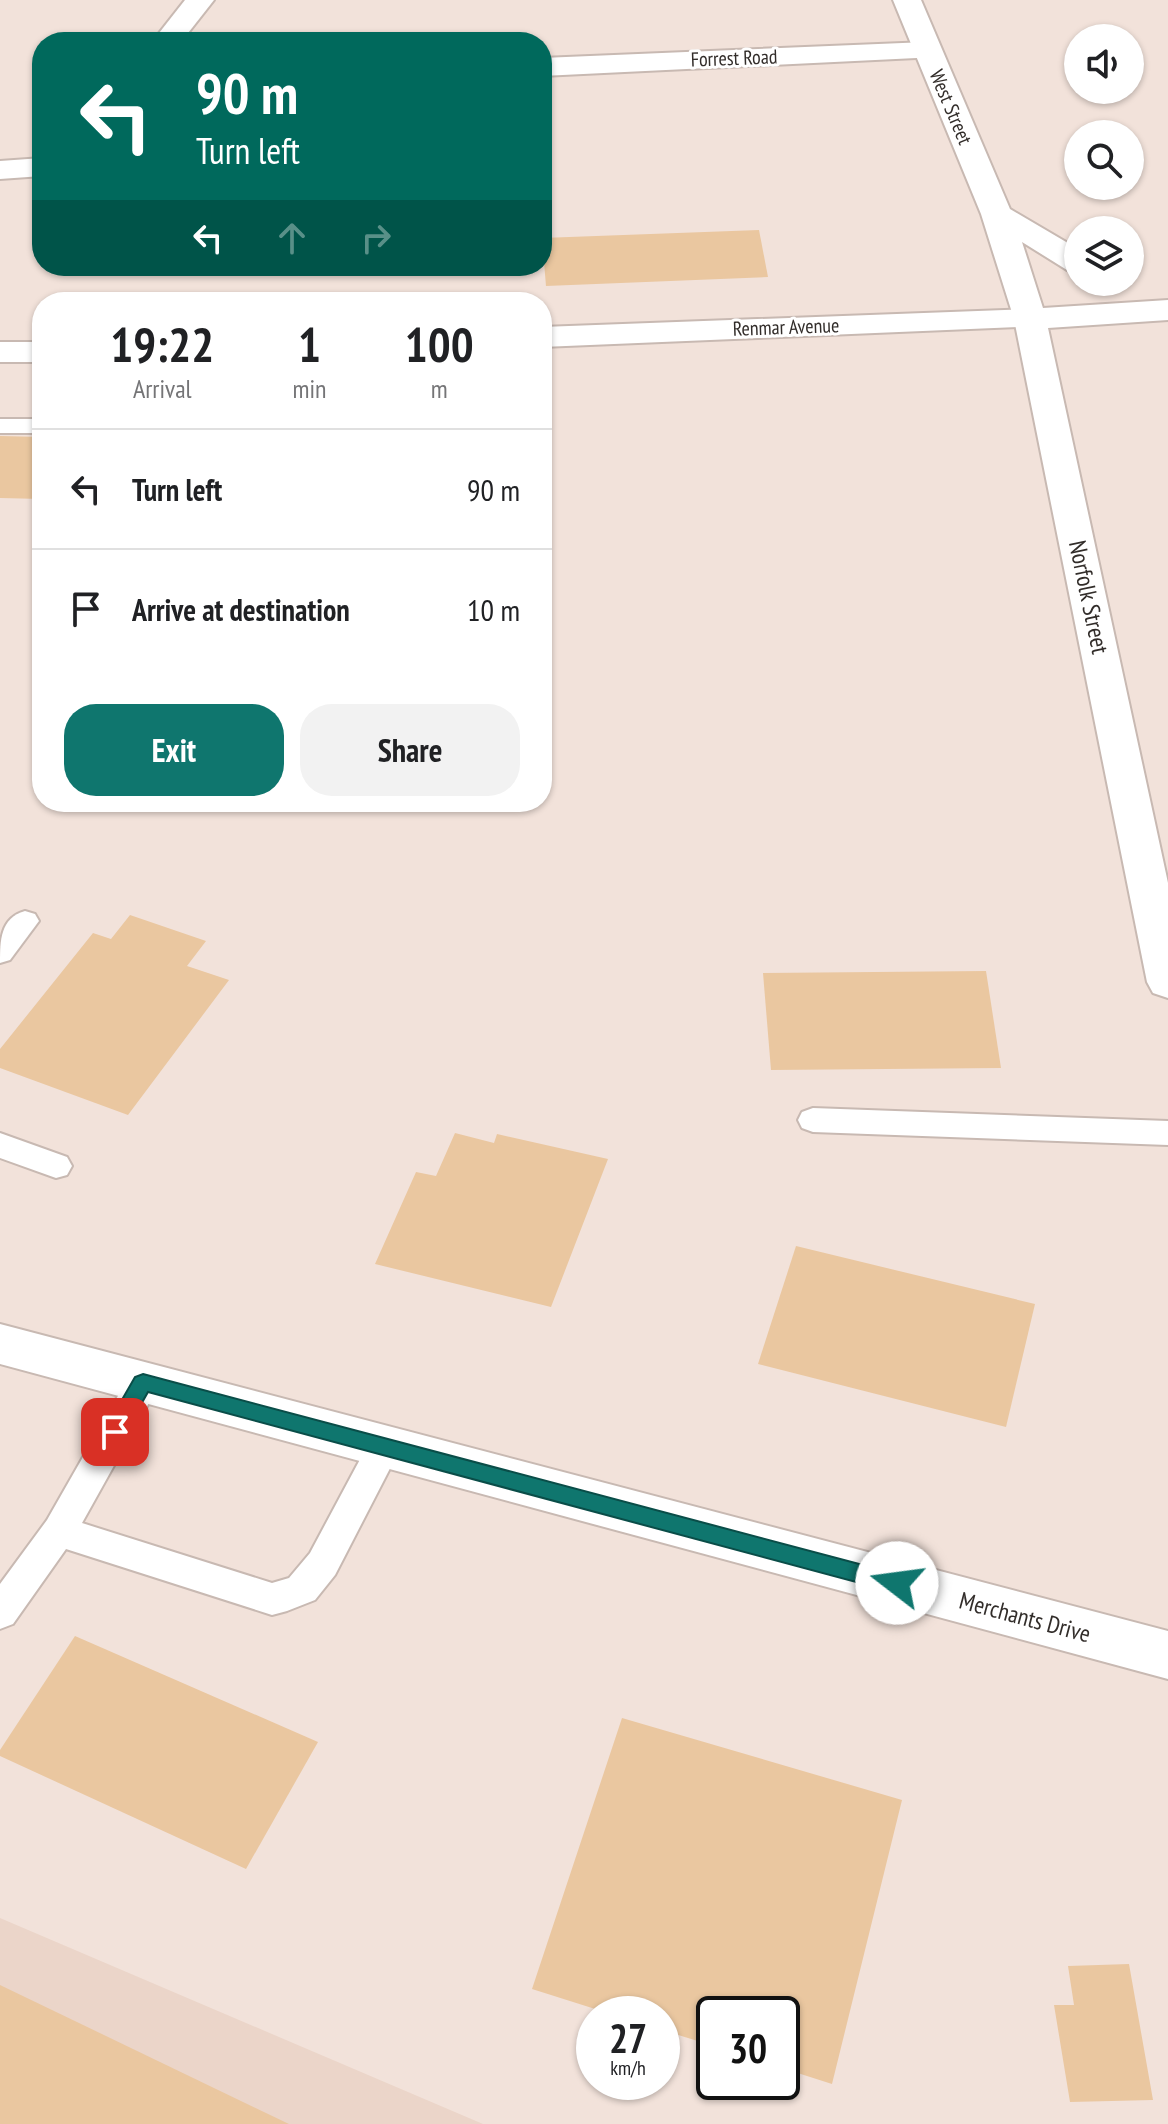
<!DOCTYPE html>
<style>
:root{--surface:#fff;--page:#f2f2f2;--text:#202124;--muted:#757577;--line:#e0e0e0;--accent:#0f766e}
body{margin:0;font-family:"PT Sans Narrow",sans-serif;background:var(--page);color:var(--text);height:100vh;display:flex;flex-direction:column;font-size:30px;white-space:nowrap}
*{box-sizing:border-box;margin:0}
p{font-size:26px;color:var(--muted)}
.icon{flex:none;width:44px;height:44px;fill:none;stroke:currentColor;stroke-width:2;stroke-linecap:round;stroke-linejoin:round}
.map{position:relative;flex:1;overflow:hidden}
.drawer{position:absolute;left:32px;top:292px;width:520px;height:520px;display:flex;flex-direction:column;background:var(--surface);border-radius:32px;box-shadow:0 2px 6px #0004}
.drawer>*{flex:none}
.guide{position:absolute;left:32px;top:32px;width:520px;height:244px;border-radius:32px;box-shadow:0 2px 6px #0004;background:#00695c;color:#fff;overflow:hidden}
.tools{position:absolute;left:1064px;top:24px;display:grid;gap:16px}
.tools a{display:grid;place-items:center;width:80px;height:80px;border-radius:50%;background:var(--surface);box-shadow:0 2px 6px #0004;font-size:40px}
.speed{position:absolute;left:576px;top:1996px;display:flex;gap:16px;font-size:40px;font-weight:700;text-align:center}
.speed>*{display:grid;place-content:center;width:104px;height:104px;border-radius:50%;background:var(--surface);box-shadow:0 2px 6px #0004;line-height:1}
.speed small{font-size:20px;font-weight:400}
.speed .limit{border:4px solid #111;border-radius:12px;background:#fff;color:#111}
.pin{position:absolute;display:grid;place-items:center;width:68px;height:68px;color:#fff;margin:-34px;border-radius:16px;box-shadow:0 4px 12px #0006}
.me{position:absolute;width:88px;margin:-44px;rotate:285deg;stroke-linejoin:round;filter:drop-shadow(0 0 6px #0008)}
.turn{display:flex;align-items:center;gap:28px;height:168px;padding:0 32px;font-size:36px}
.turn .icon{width:104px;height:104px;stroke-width:2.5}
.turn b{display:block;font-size:56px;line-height:68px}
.lanes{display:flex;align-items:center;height:76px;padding:0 32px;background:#0003;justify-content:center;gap:40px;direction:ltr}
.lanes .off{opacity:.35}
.eta{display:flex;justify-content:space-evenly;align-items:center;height:136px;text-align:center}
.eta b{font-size:48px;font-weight:700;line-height:56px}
.primary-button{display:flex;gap:16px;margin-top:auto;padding:16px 32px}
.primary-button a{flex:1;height:92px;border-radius:32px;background:var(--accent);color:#fff;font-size:32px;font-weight:700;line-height:92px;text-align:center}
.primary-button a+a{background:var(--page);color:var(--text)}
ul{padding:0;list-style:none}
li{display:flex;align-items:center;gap:24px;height:120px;padding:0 32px;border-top:2px solid var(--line)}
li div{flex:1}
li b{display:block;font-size:30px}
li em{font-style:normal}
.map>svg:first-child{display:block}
.built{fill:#ebd5c9}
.building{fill:#eac7a0}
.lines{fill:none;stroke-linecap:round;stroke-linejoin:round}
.lane-casing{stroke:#c8b9b2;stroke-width:4}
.street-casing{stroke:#c8b9b2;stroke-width:4}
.secondary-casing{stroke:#c8b9b2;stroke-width:4}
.lane{fill:#fff;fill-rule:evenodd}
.street{fill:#fff;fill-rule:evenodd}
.secondary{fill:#fff;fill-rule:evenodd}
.route{fill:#0f766e;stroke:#0a4d48;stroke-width:2}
.labels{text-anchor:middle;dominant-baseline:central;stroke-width:6;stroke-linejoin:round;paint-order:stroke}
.far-street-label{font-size:20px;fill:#322d2a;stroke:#fff}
.street-label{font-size:24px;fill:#322d2a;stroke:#fff}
</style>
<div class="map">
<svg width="1168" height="2124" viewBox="0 0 1168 2124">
<rect width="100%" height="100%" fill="#f2e2da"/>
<polygon class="built" points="0,1918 483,2124 0,2124"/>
<g class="building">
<polygon points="759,230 768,277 546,286 542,238"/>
<polygon points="0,436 42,437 42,499 0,498"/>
<polygon points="130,915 206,941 187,966 229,980 128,1115 0,1068 0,1049 93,933 111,939"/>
<polygon points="986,971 1001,1068 771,1070 763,973"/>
<polygon points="455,1133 494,1143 497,1134 608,1159 551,1307 375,1264 416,1172 436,1176"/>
<polygon points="796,1246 1035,1304 1006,1427 758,1364"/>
<polygon points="75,1636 318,1742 246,1869 0,1756 0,1750"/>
<polygon points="622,1718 902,1800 832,2084 782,2068 782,2014 714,2014 714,2046 662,2030 662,2014 611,2014 532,1989"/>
<polygon points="1129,1964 1153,2100 1070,2102 1054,2005 1074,2005 1068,1966"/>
<polygon points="0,1985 289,2124 0,2124"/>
</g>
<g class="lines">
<defs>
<g id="lane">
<rect x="0" y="419" width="42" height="14"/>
<path d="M25,911L35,914L39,921L10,960L0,963C0,941 0,918 25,911Z"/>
<polygon points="813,1108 1168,1121 1168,1145 813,1132 802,1128 798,1120 802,1112"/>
<polygon points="0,1133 67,1157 72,1166 67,1175 56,1178 0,1158"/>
<polygon points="143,1369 155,1373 160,1383 82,1523 272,1583 289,1578 310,1553 372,1437 384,1433 396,1437 401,1447 335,1575 315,1600 287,1611 272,1615 66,1549 13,1624 0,1629 0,1584 47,1520 131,1373"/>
</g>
<g id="street">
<polygon points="185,0 214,0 181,42 152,42"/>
<polygon points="927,42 937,45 941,51 937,57 542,76 542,58"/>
<polygon points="42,158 42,176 0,179 0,161"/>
<polygon points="1030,309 1042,312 1046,319 1042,326 542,347 542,327"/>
<rect x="0" y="342" width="42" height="20"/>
<polygon points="0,1324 1168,1631 1168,1679 0,1364"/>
</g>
<polygon id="secondary" points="893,0 921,0 1010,209 1078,249 1078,273 1067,270 1022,242 1043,308 1168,300 1168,320 1048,328 1168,883 1168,998 1153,993 1147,982 1014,319 981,214"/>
</defs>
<use href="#lane" class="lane-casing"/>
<use href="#street" class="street-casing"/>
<use href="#secondary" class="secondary-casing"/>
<use href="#lane" class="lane"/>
<use href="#street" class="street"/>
<use href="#secondary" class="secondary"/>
</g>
<polygon class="route" points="143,1374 897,1574 904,1576 908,1583 904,1590 897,1593 148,1392 122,1438 115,1441 107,1438 104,1432 107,1426 135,1377"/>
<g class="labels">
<g class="far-street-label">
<text transform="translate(734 58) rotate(-2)">Forrest Road</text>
<text transform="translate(951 107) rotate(67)">West Street</text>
<text transform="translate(786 327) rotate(-2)">Renmar Avenue</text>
</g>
<g class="street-label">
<text transform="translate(1089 597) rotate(78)">Norfolk Street</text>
<text transform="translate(1025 1617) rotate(15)">Merchants Drive</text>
</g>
</g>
</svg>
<div class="tools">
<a><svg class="icon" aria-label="sound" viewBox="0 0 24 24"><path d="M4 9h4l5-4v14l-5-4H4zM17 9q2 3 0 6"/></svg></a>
<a><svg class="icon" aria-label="search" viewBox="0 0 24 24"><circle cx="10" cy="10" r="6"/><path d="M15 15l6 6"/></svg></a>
<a><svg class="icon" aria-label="layers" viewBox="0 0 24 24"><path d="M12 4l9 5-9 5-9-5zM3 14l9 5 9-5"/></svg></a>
</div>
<div class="speed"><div>27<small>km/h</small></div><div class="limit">30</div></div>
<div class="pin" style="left:115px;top:1432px;background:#d93025"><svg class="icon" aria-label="arrive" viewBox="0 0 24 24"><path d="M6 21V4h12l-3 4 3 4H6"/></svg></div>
<svg class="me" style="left:897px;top:1583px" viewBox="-20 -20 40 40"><circle r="19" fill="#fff"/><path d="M0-13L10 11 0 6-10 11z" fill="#0f766e"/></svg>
<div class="guide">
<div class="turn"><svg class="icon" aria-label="left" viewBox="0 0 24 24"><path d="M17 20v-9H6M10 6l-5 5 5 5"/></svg><div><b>90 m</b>Turn left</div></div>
<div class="lanes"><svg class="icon" aria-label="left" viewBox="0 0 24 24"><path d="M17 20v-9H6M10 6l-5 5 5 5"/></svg><svg class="icon off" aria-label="ahead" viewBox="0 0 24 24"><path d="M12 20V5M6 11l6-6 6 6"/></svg><svg class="icon off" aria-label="right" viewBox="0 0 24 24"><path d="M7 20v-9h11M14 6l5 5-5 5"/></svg></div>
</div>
<section class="drawer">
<div class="eta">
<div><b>19:22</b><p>Arrival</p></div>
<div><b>1</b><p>min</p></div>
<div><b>100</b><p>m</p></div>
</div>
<ul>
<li><svg class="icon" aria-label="left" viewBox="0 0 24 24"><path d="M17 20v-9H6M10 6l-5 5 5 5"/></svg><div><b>Turn left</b></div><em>90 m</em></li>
<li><svg class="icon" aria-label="arrive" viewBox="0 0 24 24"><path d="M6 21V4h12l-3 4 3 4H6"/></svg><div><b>Arrive at destination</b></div><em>10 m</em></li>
</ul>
<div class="primary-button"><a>Exit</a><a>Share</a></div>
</section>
</div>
